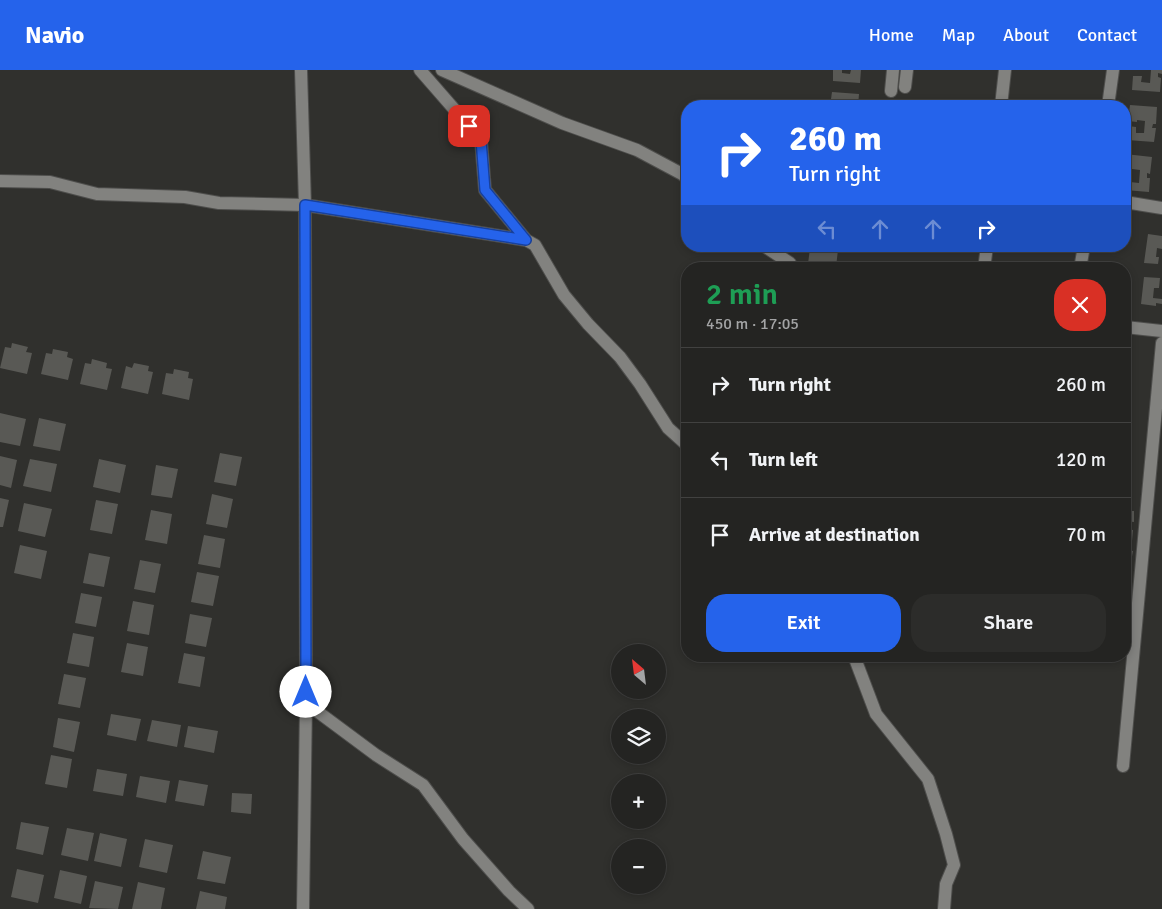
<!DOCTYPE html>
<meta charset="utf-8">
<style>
:root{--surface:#242422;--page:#2c2c2a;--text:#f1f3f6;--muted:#a3a4a5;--line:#414140;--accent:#2563eb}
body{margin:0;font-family:Signika,sans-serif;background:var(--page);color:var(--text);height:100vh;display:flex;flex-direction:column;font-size:19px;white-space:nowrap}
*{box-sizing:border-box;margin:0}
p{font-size:16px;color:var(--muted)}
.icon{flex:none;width:28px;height:28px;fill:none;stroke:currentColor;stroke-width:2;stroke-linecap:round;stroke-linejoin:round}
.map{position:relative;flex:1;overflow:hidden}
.details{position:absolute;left:681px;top:192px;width:450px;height:400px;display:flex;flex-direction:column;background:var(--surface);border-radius:20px;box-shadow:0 2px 8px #0003,0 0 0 1px var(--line)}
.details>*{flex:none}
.top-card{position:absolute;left:681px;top:30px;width:450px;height:152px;border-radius:20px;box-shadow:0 2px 8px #0003,0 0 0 1px var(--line);background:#2563eb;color:#fff;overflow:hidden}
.needle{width:32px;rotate:332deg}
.tools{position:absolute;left:611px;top:574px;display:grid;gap:10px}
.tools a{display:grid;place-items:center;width:55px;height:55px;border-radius:50%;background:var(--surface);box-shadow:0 2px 8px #0003,0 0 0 1px var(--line);font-size:25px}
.pin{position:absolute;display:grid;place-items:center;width:42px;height:42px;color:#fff;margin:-21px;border-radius:10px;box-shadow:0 2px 8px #0006}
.me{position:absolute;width:55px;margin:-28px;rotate:0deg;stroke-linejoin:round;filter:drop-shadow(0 0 4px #0008)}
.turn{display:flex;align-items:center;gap:18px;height:105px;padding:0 25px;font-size:22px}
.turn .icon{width:65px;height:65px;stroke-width:2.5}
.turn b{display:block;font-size:35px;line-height:42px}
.lanes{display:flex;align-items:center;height:48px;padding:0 25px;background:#0003;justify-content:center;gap:25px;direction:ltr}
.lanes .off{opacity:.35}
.round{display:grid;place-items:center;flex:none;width:52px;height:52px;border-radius:20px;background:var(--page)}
.headline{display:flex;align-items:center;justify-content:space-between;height:85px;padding:0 25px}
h1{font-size:30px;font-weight:600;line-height:38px;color:#1e9e55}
.cta{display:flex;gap:10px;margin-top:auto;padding:10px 25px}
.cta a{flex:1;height:58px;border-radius:20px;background:var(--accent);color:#fff;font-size:20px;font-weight:600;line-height:58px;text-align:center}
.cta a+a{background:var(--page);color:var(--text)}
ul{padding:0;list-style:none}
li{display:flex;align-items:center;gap:15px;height:75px;padding:0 25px;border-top:1px solid var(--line)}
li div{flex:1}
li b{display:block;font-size:19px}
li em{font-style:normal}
header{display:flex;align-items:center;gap:30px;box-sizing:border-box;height:70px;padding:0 25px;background:var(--accent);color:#fff}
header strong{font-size:24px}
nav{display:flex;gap:28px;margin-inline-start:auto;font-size:18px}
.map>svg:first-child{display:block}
.building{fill:#595955}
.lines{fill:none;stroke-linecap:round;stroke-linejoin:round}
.street-casing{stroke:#4e4e4c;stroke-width:14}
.street{stroke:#82827f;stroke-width:12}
.route-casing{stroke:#184099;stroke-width:12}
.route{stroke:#2563eb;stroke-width:9}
</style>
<header>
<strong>Navio</strong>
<nav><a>Home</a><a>Map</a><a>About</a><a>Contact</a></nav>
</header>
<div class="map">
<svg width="1162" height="839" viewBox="0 0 1162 839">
<rect width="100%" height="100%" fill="#30302d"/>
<g class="building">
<polygon points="833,0 842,0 842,3 850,4 851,0 861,0 860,13 833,11"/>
<polygon points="1151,0 1162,0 1162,4 1158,3 1158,7 1161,8 1160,22 1132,20 1133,6 1142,6 1141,12 1150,13"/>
<polygon points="832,22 859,24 858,36 830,36"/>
<polygon points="1130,35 1157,37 1156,54 1153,54 1152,58 1156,58 1154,72 1127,70 1128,56 1136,57 1136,63 1144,63 1145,51 1137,50 1137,52 1128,51"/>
<polygon points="1125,84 1152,87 1150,104 1147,103 1147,108 1150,108 1149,122 1125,120 1125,106 1131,106 1130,112 1139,113 1140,100 1132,99 1132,101 1125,101"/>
<polygon points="1148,164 1162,166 1162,179 1157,178 1156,187 1159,187 1158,194 1144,193"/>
<polygon points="810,178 838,180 836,197 833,197 833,199 825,199 826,194 817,193 817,195 808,194"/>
<polygon points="1144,207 1160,208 1159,218 1154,218 1153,228 1162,229 1162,234 1156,233 1156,236 1141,234"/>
<polygon points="12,273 28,277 26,282 32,283 27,304 0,298 5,277 11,278"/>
<polygon points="53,279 68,282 67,287 73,289 68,310 41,304 46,283 52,284"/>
<polygon points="92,289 107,293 106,298 112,299 107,320 80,314 85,293 91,294"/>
<polygon points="134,293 149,296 148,301 153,302 148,324 121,318 126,296 132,298"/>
<polygon points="174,299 189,302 188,308 193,309 189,330 162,324 166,303 173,304"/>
<polygon points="0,343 26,349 20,376 0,372"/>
<polygon points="39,348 66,354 60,381 33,376"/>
<polygon points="220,383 242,387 236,416 214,412"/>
<polygon points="0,386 17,390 11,418 0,415"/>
<polygon points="30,389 57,394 51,422 23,416"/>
<polygon points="99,389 126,395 120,423 93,417"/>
<polygon points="156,395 178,399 172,428 151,425"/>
<polygon points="212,424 233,429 227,458 206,454"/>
<polygon points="0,428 9,430 3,457 0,457"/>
<polygon points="96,430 118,434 112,464 90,460"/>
<polygon points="24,433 52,439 45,467 18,461"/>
<polygon points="151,440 172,444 167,474 145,470"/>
<polygon points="1125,441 1134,441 1134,452 1125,451"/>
<polygon points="1125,459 1133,460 1132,471 1125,471"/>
<polygon points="204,465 225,469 220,498 198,494"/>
<polygon points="20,475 47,481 41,509 14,503"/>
<polygon points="1125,480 1133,481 1131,492 1125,491"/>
<polygon points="89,483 110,487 104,517 83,513"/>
<polygon points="140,490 161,494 155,523 134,519"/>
<polygon points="197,502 219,506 213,536 191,532"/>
<polygon points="81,523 102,527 96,557 75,553"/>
<polygon points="133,531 154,535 149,565 127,561"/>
<polygon points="190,544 212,548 206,577 185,573"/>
<polygon points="73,563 94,567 89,597 67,593"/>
<polygon points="127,573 148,577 143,606 121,602"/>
<polygon points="184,583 205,587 200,617 178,613"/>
<polygon points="64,604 86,608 80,638 58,634"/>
<polygon points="111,644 141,649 136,671 107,665"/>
<polygon points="58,648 80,652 74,682 53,677"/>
<polygon points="152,650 181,655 177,677 147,671"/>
<polygon points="188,656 218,661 214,683 184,677"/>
<polygon points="51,685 72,689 67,718 45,714"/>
<polygon points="97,699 127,704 123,726 93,721"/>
<polygon points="140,706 170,711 166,733 136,727"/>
<polygon points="179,710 208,715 204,736 175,731"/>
<polygon points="232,723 252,724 251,744 231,742"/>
<polygon points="21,752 49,757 43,785 16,779"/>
<polygon points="67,758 94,763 88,791 61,785"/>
<polygon points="100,763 127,769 121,797 94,791"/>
<polygon points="145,769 173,775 167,803 139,797"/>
<polygon points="203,781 231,787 225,814 197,809"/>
<polygon points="17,799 44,805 38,833 11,827"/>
<polygon points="60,800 87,806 81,834 54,828"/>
<polygon points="95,811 123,817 118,839 89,838"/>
<polygon points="138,812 165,818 161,839 132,839"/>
<polygon points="200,821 227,827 225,839 196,839"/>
</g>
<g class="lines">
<defs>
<g id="street">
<polyline points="301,0 305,135 306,633 303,839"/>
<polyline points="420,0 481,70 485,120 526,170 535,175 564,225 588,254 620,287 640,314 668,358 688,376"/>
<polyline points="442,0 562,53 637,80 682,104 688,109"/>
<polyline points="905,17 907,0"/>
<polyline points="891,21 893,0"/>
<polyline points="1001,36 1005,0"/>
<polyline points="1108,36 1113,0"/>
<polyline points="0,111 50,112 97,124 185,127 219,133 305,135 526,170"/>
<polyline points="1125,132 1162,138"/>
<polyline points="764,176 790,193"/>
<polyline points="984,199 987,176"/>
<polyline points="1080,199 1084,176"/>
<polyline points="1125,257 1162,261"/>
<polyline points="854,586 876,644 928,709 946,764 954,795 946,814 944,839"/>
<polyline points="306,633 376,685 423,715 463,769 509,821 528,839"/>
<polyline points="1123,696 1162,273"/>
</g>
</defs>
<use href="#street" class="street-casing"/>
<use href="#street" class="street"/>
</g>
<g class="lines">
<defs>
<polyline id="route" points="306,622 305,135 526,170 485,120 481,70 469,56"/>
</defs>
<use href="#route" class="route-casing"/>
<use href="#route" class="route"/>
</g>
</svg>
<div class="tools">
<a><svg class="needle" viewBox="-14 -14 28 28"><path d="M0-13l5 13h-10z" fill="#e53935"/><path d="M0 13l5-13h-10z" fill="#a3a4a5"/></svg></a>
<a><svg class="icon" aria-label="layers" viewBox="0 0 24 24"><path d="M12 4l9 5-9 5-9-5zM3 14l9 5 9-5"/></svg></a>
<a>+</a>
<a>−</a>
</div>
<div class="pin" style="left:469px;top:56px;background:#d93025"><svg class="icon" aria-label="arrive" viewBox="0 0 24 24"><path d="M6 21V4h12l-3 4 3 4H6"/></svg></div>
<svg class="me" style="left:306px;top:622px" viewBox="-20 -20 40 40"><circle r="19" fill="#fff"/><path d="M0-13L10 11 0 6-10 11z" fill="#2563eb"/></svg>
<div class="top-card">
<div class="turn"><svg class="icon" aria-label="right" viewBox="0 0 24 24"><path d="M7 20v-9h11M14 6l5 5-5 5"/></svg><div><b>260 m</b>Turn right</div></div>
<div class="lanes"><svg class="icon off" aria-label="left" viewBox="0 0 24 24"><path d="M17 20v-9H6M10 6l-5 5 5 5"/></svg><svg class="icon off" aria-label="ahead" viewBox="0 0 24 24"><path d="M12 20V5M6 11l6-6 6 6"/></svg><svg class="icon off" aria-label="ahead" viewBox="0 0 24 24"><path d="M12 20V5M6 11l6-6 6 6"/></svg><svg class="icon" aria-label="right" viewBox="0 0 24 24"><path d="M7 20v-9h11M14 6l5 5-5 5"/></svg></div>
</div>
<section class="details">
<div class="headline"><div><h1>2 min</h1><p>450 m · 17:05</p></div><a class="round" style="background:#d93025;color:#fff"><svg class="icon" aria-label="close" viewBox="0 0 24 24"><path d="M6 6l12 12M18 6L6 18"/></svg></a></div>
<ul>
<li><svg class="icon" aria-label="right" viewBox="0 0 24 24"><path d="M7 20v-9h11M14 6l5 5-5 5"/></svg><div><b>Turn right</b></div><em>260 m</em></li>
<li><svg class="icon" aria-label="left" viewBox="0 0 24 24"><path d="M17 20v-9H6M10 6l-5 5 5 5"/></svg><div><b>Turn left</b></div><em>120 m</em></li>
<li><svg class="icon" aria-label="arrive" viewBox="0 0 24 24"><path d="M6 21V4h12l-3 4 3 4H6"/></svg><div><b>Arrive at destination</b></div><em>70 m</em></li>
</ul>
<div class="cta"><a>Exit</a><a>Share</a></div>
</section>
</div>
